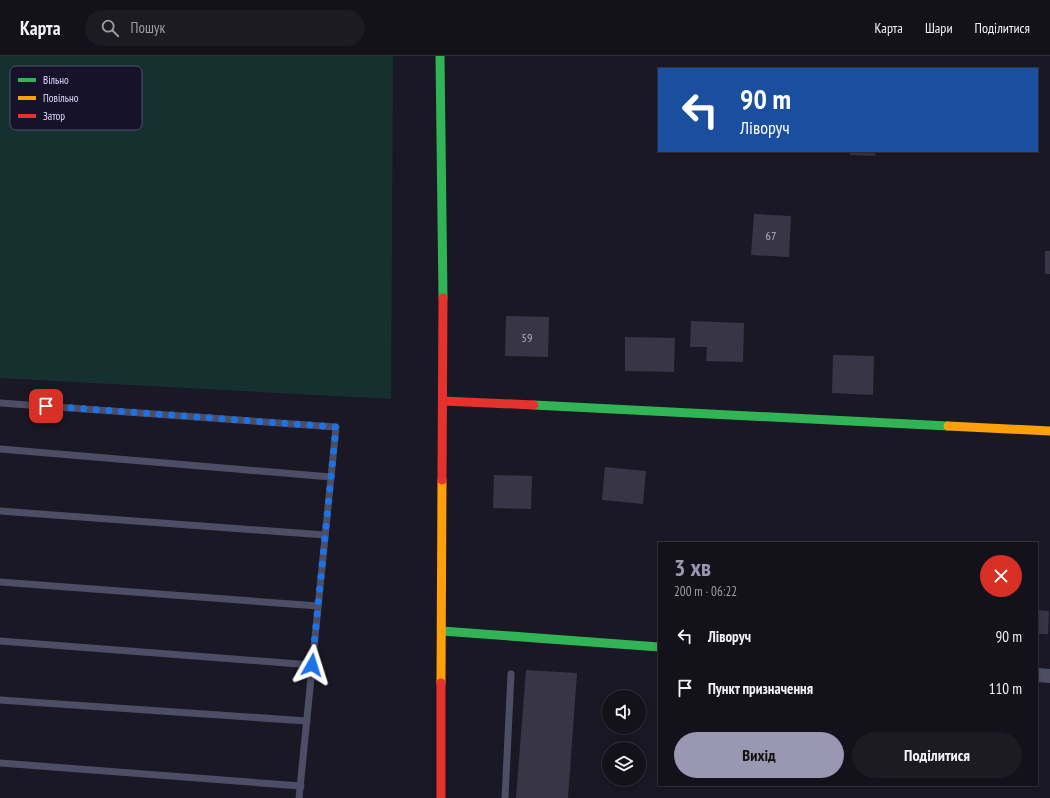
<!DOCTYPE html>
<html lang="uk">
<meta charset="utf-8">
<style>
:root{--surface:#13121b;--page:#1c1b24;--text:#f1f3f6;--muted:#9d9ea3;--line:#32323a;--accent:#9997b2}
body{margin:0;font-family:"PT Sans Narrow",sans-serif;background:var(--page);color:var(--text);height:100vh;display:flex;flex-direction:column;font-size:15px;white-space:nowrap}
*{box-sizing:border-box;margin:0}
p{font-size:13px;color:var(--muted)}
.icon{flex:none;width:22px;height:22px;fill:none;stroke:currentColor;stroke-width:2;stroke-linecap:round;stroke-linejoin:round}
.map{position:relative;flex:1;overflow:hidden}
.sheet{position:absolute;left:658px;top:486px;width:380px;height:244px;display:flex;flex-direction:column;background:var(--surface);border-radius:0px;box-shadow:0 2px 6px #0003,0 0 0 1px var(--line)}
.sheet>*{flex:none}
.banner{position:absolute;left:658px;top:12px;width:380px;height:84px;border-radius:0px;box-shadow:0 2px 6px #0003,0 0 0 1px var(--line);background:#1a4fa0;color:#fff;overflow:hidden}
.buttons{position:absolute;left:602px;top:634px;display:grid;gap:8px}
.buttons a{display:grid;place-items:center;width:44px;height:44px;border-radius:50%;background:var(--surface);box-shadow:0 2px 6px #0003,0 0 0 1px var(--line);font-size:20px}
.pin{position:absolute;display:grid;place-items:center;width:34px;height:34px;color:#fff;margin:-17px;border-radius:8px;box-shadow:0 2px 6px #0006}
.me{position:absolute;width:44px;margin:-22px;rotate:6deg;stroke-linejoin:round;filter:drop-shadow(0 0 3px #0008)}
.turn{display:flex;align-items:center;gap:14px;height:84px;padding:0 16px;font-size:18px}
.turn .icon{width:52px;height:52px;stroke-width:2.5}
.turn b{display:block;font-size:28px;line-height:34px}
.round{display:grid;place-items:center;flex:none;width:42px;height:42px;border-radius:21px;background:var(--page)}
.headline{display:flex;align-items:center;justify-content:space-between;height:68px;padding:0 16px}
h1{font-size:24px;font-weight:700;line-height:30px;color:var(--accent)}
.action{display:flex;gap:8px;margin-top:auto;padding:8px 16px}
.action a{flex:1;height:46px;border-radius:24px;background:var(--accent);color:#111;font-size:16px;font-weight:700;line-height:46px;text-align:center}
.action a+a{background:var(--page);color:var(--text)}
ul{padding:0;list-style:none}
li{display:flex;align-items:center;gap:12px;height:52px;padding:0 16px}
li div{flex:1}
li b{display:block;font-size:15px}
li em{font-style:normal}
header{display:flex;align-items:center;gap:24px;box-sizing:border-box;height:56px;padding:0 20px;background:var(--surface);border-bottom:1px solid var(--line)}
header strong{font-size:19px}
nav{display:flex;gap:22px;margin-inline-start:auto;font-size:14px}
.search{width:280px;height:36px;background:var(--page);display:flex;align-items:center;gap:10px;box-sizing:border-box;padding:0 14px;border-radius:22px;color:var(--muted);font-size:15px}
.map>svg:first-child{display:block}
.green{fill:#16302f}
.building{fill:#383646}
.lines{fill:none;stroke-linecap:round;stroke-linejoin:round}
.lane{stroke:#4d4e65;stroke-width:7}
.street{stroke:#4d4e65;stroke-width:14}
.fast{stroke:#30b455;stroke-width:9}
.slow{stroke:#ff9f0a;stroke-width:9}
.jam{stroke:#e5322d;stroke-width:9}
.route{stroke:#1a73e8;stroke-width:7;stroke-dasharray:0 12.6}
.labels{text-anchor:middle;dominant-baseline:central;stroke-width:4;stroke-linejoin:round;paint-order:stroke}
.number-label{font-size:12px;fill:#b4b2d0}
.key{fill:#15122a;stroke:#514f6a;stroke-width:1}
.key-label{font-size:11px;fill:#dedcfe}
</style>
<header>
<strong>Карта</strong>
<div class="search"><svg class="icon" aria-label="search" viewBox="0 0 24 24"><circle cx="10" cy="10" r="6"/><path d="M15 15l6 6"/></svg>Пошук</div>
<nav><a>Карта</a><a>Шари</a><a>Поділитися</a></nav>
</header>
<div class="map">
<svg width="1050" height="742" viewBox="0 0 1050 742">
<rect width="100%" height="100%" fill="#191824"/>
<polygon class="green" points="0,0 393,0 391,343 0,322"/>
<g class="building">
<polygon points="850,95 876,95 875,100 850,99"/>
<polygon points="754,158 791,160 789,201 751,199"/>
<rect x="1045" y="195" width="5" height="23"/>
<polygon points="506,260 549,261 548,301 505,300"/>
<polygon points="691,265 744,267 743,306 706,305 707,291 690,291"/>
<polygon points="625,281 675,282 674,316 625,315"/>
<polygon points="833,299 874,300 873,339 832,337"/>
<polygon points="605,411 646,415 643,448 602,444"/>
<polygon points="494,419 532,420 531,453 493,452"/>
<polygon points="1037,554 1049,555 1048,578 1037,578"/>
<polygon points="526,614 577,617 568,742 516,742"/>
</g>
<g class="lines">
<g class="lane">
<polyline points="0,347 336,371 299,742"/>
<polyline points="0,393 331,421"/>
<polyline points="0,455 325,479"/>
<polyline points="0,526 318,550"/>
<polyline points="0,585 312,609"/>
<polyline points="0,644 307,665"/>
<polyline points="0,707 301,730"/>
<polyline points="505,742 511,618"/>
</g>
<polyline class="street" points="1037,619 1050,620"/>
<g class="fast">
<polyline points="440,0 443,242"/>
<polyline points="534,349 948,370"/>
<polyline points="442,575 659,591"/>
</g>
<g class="slow">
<polyline points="948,370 1050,375"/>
<polyline points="441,627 442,424"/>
</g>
<g class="jam">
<polyline points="443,345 534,349"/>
<polyline points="442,424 443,242"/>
<polyline points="441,742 441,627"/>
</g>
</g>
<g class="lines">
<polyline class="route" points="46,350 336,371 312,609"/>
</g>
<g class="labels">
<g class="number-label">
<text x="771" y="179">67</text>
<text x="527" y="281">59</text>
</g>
</g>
<rect x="10" y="10" width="132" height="64" rx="6" class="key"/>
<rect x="18" y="22" width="18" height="4" fill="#30b455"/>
<rect x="18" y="40" width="18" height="4" fill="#ff9f0a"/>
<rect x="18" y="58" width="18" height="4" fill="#e5322d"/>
<g class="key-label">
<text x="43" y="28">Вільно</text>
<text x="43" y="46">Повільно</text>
<text x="43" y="64">Затор</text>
</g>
</svg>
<div class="buttons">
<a><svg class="icon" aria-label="sound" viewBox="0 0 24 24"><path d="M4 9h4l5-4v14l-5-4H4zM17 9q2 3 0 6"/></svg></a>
<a><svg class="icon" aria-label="layers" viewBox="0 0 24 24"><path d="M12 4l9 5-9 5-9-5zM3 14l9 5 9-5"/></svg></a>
</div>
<div class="pin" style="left:46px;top:350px;background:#d93025"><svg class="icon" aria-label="arrive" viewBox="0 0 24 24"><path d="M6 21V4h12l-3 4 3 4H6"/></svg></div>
<svg class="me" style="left:312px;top:609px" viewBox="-20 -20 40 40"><path d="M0-17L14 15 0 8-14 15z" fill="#1a73e8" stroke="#fff" stroke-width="4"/></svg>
<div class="banner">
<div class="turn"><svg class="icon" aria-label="left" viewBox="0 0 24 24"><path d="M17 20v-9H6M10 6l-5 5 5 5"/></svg><div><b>90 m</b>Ліворуч</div></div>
</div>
<section class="sheet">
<div class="headline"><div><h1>3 хв</h1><p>200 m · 06:22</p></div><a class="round" style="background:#d93025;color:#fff"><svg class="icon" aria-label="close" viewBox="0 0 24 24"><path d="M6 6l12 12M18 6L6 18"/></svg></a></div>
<ul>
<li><svg class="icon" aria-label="left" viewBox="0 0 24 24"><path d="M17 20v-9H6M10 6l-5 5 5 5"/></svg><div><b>Ліворуч</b></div><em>90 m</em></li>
<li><svg class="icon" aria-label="arrive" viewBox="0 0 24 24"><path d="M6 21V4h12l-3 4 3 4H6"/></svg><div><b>Пункт призначення</b></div><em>110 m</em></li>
</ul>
<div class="action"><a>Вихід</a><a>Поділитися</a></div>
</section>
</div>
